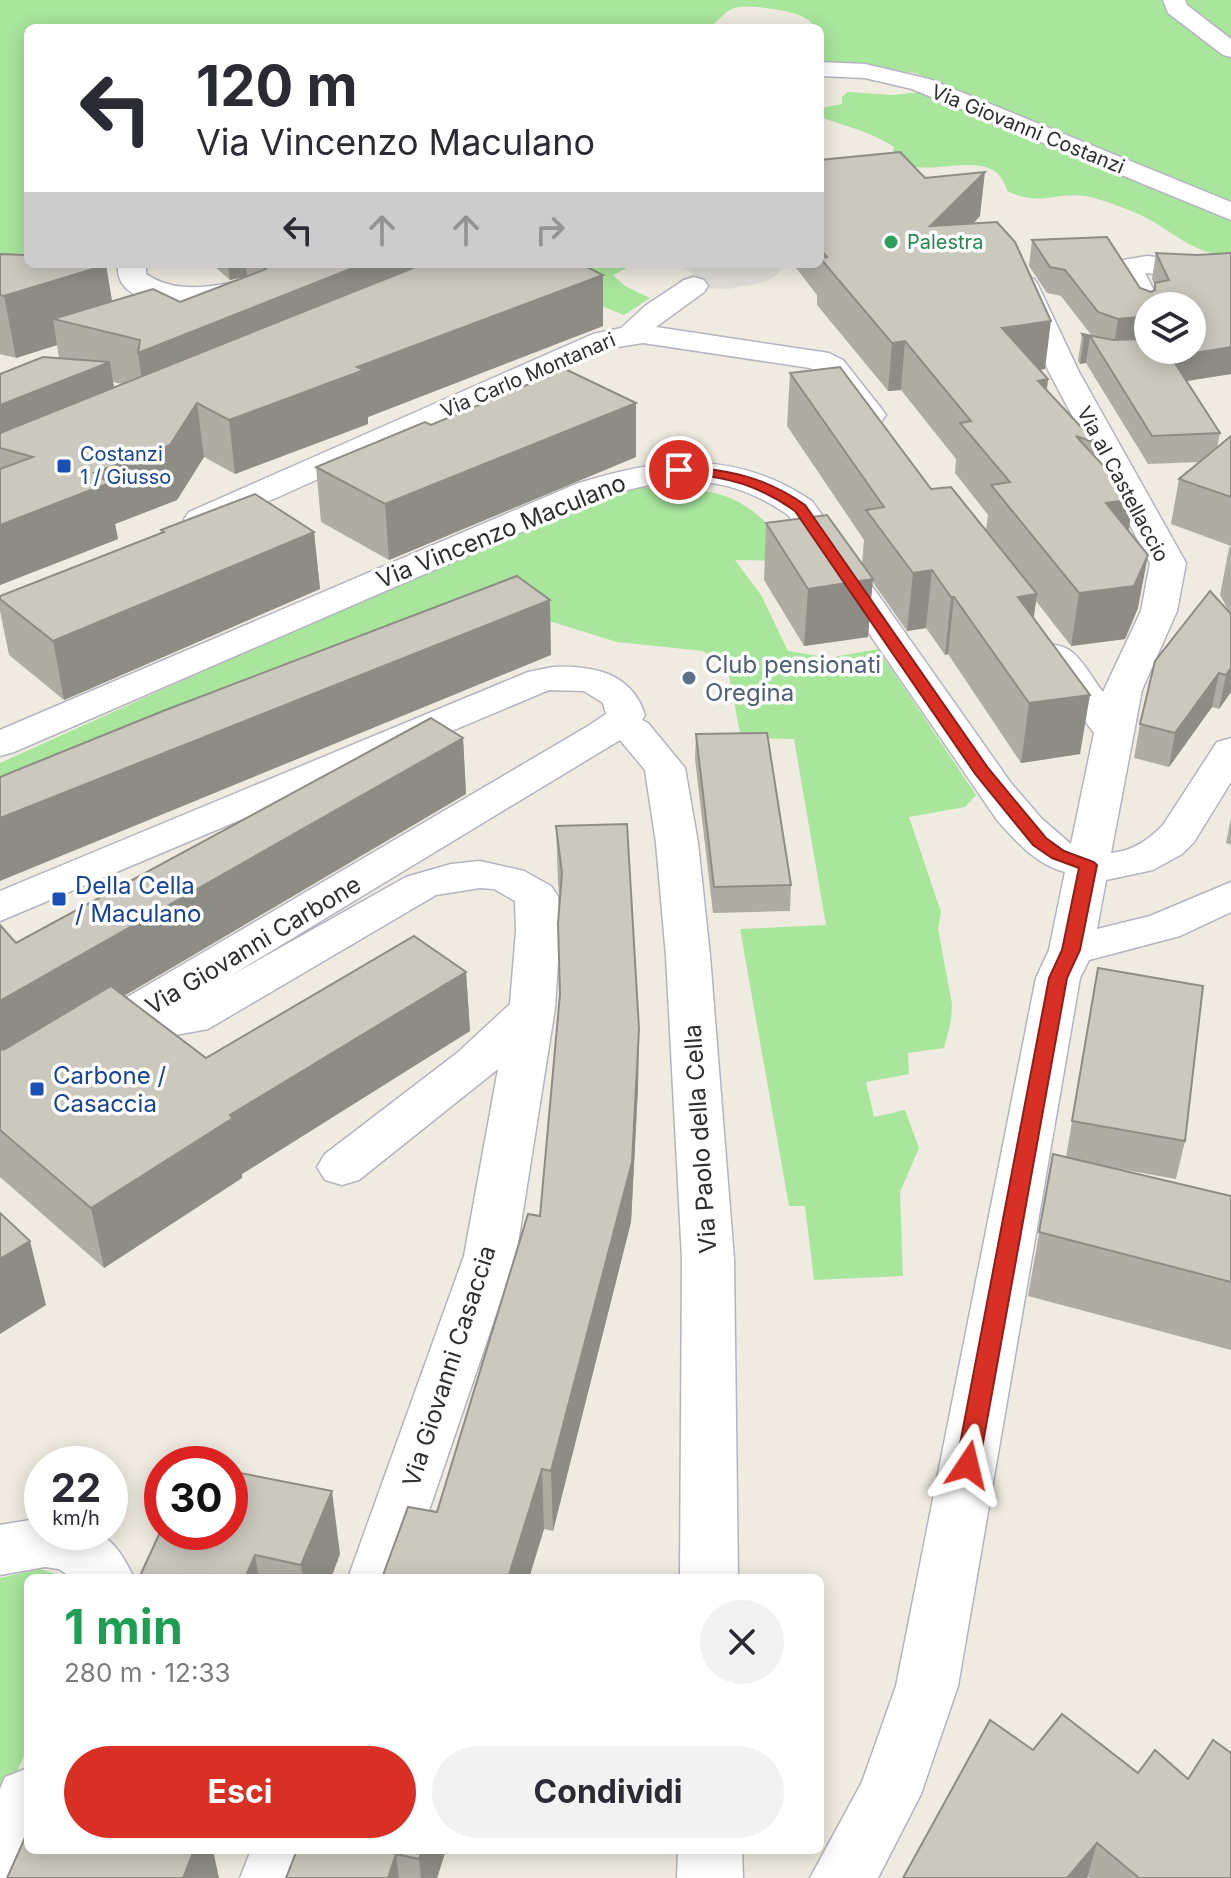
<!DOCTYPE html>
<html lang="it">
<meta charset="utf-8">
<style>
:root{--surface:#fff;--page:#f2f2f3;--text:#2b2b33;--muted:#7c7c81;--accent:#d93025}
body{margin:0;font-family:Inter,sans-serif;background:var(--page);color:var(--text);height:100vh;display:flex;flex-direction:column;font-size:30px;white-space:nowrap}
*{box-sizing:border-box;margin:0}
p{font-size:26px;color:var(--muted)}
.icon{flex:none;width:44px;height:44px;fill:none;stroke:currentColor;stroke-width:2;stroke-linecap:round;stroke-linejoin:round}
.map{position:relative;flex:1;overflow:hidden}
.drawer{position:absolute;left:24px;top:1574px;width:800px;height:280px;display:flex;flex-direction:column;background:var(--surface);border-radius:12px;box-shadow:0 4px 20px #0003}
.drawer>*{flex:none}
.hud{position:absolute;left:24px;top:24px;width:800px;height:244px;border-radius:12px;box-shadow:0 4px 20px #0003;background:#fff;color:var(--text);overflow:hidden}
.tools{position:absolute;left:1134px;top:292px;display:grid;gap:16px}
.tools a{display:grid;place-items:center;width:72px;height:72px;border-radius:50%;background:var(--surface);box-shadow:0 4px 20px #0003;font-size:40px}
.speed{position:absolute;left:24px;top:1446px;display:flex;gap:16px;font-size:40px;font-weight:700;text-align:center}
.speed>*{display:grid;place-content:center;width:104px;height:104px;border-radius:50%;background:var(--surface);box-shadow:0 4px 20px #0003;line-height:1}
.speed small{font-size:20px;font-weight:400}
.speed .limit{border:12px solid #d22;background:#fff;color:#111}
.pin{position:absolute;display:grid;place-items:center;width:68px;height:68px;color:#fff;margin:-34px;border:4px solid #fff;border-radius:50%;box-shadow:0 2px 8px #0007}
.me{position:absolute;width:88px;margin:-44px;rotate:10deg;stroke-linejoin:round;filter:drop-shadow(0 0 6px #0008)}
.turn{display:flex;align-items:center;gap:28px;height:168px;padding:0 40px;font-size:36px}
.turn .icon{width:104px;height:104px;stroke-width:2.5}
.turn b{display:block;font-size:56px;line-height:68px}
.lanes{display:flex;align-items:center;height:76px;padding:0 40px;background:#0003;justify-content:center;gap:40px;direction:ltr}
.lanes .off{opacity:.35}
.round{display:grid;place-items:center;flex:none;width:84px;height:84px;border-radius:42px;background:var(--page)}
.summary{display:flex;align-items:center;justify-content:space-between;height:136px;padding:0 40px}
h1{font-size:48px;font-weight:700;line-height:60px;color:#1e9e55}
.button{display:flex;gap:16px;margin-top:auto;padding:16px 40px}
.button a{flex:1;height:92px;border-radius:48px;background:var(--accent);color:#fff;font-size:32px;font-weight:700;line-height:92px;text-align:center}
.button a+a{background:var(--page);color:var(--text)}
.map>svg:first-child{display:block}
.green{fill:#a8e69c}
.plaza{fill:#dfddd7}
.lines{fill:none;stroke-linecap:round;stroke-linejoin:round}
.minor-casing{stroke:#b4b4c1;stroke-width:3}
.minor{fill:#fff;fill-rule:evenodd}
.wall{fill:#afada3;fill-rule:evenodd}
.shaded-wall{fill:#8e8d85}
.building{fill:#cbc9be;stroke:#8e8d85;stroke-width:2}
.route{fill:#d93025;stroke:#8d1f18;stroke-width:2}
.leisure-dot{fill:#2e9e5b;stroke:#fff;stroke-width:3}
.transit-dot{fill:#1a4fb4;stroke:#fff;stroke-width:3}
.service-dot{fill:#5c6f8a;stroke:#fff;stroke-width:3}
.labels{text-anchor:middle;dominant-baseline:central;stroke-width:7;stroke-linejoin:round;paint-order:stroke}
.far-street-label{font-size:20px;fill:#2e2e2e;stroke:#fff}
.far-leisure-label{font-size:20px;fill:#27864d;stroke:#fff;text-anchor:start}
.far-transit-label{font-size:20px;fill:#164399;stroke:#fff;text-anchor:start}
.street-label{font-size:24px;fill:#2e2e2e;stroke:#fff}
.service-label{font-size:24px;fill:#4e5e75;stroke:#fff;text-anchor:start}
.transit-label{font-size:24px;fill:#164399;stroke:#fff;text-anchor:start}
</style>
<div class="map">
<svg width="1231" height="1878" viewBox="0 0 1231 1878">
<rect width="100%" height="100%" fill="#efebe0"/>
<g class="green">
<path d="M0,0H1231V203L915,73L820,62V28H805L812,24C804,10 749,4 734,8C725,11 717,22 710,28H28V264L0,310Z"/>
<path d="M848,92L893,95L920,92L1231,218V256C1199,255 1180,238 1154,222C1142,214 1099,198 1085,196C1053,192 1042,207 1007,191C997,147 941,174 910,166C904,164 897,160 892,158L894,147C870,131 847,127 820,117L825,107L842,104V97Z"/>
<polygon points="538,264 635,264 613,275 625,286 650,298 624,315 599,305"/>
<path d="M635,488C717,488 747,488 796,561L735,560L761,595L788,651L829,658L878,649L976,795L965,807L909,817L941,912L938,929L952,1004L951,1021L944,1048L908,1053L909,1074L866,1082L874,1117L905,1110L919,1148L900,1192L903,1276L814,1280L805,1206H789L740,929L826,925L794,739L741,738L728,670L703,651L617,642L536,617L0,830V763L448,561L595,499Z"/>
<polygon points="40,1569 67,1578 28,1578 28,1747 0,1809 0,1578"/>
</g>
<polygon class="plaza" points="680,264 782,264 782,267 777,275 765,282 728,289 707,288 678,281 693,274"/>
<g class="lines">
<defs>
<g id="minor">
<polygon points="1163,0 1185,0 1187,5 1231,39 1231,57 1223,55 1168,13"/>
<polygon points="820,62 865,64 929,79 1231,202 1231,220 912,89 865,78 820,76"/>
<polygon points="1147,256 1211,263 1215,269 1211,275 1193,278 1145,273 1162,306 1148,306 1148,316 1138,313 1116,275 1123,260"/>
<path d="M118,264H146V274C193,306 260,271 311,264C327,262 345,264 361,264L357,270C320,279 111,341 118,264Z"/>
<path d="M1024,276L1034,279L1038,285L1079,372L1186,563L1177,611L1142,690L1111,853C1133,851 1148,840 1163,825L1217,742L1231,738V782L1194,842L1182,854L1153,870L1106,880L1097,929L1150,916L1231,882V912L1180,936L1089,960L1080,978L958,1686L921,1794L878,1878H810L862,1782L896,1686L1036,978L1049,950L1065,872C1036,865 1016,841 997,820L788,515C725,471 671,475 600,498L14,752L0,756V730L576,484C661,457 735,449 812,501L1011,783L1042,819L1071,844L1094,733L1035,654L1041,646C1074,638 1085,669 1103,692L1141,611L1150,563L1049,372L1010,285L1014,279Z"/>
<path d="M694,277L704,280L708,286L704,292L656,327L829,353L843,360L881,408L886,415L881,422C846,430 838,382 810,368L643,343L611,348L213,526L201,529L189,526L184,519L189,512L593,334L621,328L645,306L684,280Z"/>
<path d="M553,667C593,665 632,673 645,715L642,720L648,723L685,768L698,843L710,956L734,1259L738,1578H680L682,1259L666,956L656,843L645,770L620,740L230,976L406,877L451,864L480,861L524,871L551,886L558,896L560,931L555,1008L516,1256L406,1578H348L464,1256L498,1069L359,1180L342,1185L325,1180L317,1167L325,1154L457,1053L510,1004L516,931L515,901L494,889L480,888L436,895L208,1029L154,1039L131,1036L17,1106L0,1111V1072L588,726L606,714L603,703L584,691L549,690L0,921V891L528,672Z"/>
<path d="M42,1518V1532C96,1532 108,1524 134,1578H72L59,1569L45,1567L0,1575V1525Z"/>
<polygon points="28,1768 28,1850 38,1850 26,1878 0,1878 0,1789 5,1777"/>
<polygon points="251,1850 315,1850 306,1878 240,1878"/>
<polygon points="678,1850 742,1850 743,1878 677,1878"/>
</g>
</defs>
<use href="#minor" class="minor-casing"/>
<use href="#minor" class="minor"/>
</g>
<g class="wall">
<polygon points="820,160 925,178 980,216 973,224 1045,369 1040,370 1048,379 1047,390 1096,443 1094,456 1134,499 1128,532 1138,608 1125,639 1071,646 1036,601 1033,618 1080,754 1021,763 948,654 945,655 926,628 907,631 872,581 868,637 804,646 764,580 766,523 862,564 864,540 787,426 790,373 931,489 986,530 988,515 955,473 956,459 901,390 888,391 817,305 817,295 793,264 820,264"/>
<path d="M1032,240L1151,292L1154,290L1155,286L1152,279L1156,253L1197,255L1231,253V374L1187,381L1220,433L1217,448L1231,436V692L1219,709L1212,707L1169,767L1134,758L1140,724L1230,613L1220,595L1229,548L1231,546L1171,524L1179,479L1200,462L1148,464L1086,363L1080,364L1078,361L1082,334L1092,336L1061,296L1047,293L1029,266ZM1148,306H1192V350H1148Z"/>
<path d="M0,254L28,264L106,265L112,301L180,302L247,276L230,280L212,264H489L495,266L603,275V326L368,417V424L235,474L204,457L177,500L115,524L118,539L0,585V374L59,358L57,345L16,358L0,354ZM113,382L122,384L114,387Z"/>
<polygon points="636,403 636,457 389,560 321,522 316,467 431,425"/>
<polygon points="161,530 314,532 320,589 64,700 9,655 0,611 0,596 161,533"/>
<polygon points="696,734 791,885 790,911 713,913 695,759"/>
<polygon points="463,738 466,794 124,996 206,1058 466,972 470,1031 242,1174 242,1178 104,1268 0,1177 0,925 16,943"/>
<polygon points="1231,818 1231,845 1226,843"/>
<polygon points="556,826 639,1029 638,1088 631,1222 553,1531 544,1529 529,1578 382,1578 437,1512 540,1216 560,994 560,903 558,883"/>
<polygon points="1098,968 1185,1141 1176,1179 1103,1166 1231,1196 1231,1350 1028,1296 1053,1154 1066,1157"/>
<polygon points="162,1528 340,1554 331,1578 139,1578"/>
<polygon points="1033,1750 1138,1773 1188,1779 1231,1878 1090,1878 1088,1877 1087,1878 903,1878"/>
<polygon points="294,1850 446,1850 437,1878 286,1878 295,1856"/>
</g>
<g class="shaded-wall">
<polygon points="985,172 980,216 926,272 930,226"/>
<polygon points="228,264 246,264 247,276 230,280"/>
<polygon points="363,264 424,264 145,404 138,353"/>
<polygon points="106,265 116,326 53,319 57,345 16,358 4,296"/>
<polygon points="603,275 603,326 368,417 368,424 235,474 229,420 357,367"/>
<polygon points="1148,316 1148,339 1114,345 1118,319"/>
<polygon points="1051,321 1045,369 996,376 1002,328"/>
<polygon points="1090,336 1086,363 1080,364 1084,337"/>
<polygon points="905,341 901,390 888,391 892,343"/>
<polygon points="1231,347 1231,374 1167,384 1171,357"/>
<polygon points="110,362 118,415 0,448 0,405"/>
<polygon points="1048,379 1041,429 1038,381"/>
<polygon points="197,403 204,457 177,500 115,524 118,539 0,585 0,525 94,473"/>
<polygon points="636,403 636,457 389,560 385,504"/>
<polygon points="1134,499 1125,551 1106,503"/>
<polygon points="314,532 320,589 64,700 53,641"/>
<polygon points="1148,555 1138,608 1125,639 1071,646 1079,593"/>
<polygon points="932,570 926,628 907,631 913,573"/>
<polygon points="873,579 868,637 804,646 808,589"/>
<polygon points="1037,594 1029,652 1018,597"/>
<polygon points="951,597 954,597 948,654 945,655"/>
<polygon points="550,600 551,655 0,881 0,818"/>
<polygon points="1231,668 1231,692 1219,709 1226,675"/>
<polygon points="1219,673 1212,707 1169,767 1175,733"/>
<polygon points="1090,695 1080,754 1021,763 1029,703"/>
<polygon points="463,738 466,794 0,1069 0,1001"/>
<polygon points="466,972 470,1031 242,1174 242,1178 104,1268 91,1208 230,1115"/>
<polygon points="639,1029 638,1088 631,1222 553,1531 551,1471"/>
<polygon points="30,1241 46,1305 0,1334 0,1259"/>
<polygon points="542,1469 544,1529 529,1578 508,1578"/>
<polygon points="332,1491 340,1554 331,1578 303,1578 301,1565"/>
<polygon points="255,1555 259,1578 245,1578"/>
<polygon points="1097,1843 1087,1878 1067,1878"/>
<polygon points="194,1850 213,1850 219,1878 183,1878"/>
<polygon points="422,1850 446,1850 437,1878 421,1878 419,1859"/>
<polygon points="396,1854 399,1878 388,1878"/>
</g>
<g class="building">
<polygon points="900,152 925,178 985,172 930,226 997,222 1015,242 1051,321 1002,328 1048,379 1038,381 1096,443 1076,436 1134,499 1106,503 1148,555 1134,586 1079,593 991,485 1010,482 960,423 971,421 905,341 892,343 820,258 827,257 820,249 820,160"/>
<polygon points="1107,237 1140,288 1151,292 1155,290 1155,283 1169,280 1156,253 1197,255 1231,253 1231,347 1171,357 1220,433 1152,436 1090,336 1084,337 1082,334 1113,340 1148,339 1148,350 1192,350 1192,306 1148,306 1148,316 1118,319 1098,312 1065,270 1050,267 1032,240"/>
<polygon points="0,254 24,255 28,257 28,264 104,264 106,265 4,296 0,295"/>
<polygon points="260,264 363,264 138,353 140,340 53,319 153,289 180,302 266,269"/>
<polygon points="423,264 489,264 495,266 501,264 581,264 603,275 357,367 364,370 229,420 197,403 170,445 94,473 109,483 0,525 0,469 33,457 0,448 0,433"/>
<polygon points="43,357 110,362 0,405 0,374"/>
<polygon points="840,367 931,489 951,487 1037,594 1018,597 1090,695 1029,703 954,597 951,597 932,570 913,573 866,510 884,507 790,373"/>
<polygon points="565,369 636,403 385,504 316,467 425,422 431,425"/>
<polygon points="1231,436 1231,497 1179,479"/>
<polygon points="255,494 314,532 53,641 0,599 0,596 164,532 161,530"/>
<polygon points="827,515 873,579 808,589 766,523"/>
<polygon points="517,576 550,600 0,818 0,777 163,711"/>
<polygon points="1210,591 1231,614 1231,668 1226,675 1219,673 1175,733 1140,724 1155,661"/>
<polygon points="431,718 463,738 0,1001 0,925 16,943"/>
<polygon points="767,733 791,885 714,887 696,734"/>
<polygon points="627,824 639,1029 632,1162 551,1471 542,1469 508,1578 382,1578 408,1507 437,1512 528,1214 540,1216 560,994 558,923 562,873 556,826"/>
<polygon points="414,936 466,972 230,1115 233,1118 91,1208 0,1130 0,1050 5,1049 111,986 206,1058"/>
<polygon points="1098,968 1203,986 1185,1141 1072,1121"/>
<polygon points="1053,1154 1231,1196 1231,1282 1039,1232"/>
<polygon points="0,1213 30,1241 0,1259"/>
<polygon points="230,1471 332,1491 301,1565 255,1555 245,1578 139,1578 162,1528 162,1532 230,1532"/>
<polygon points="1062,1714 1138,1773 1155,1750 1188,1779 1213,1740 1231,1753 1231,1878 1139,1878 1097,1843 1067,1878 903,1878 990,1720 1033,1750"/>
<polygon points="28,1831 28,1850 194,1850 183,1878 7,1878"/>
<polygon points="297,1850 422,1850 419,1859 396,1854 388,1878 286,1878"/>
</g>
<path class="route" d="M679,466C728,470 764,476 805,505L988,768L1046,838L1064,851L1094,862L1097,865L1080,950L1067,978L979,1465L976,1472L968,1475L959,1472L956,1465L1049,978L1062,950L1079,868L1052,858L1033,845L976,775L795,511C771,494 748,483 719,478C704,475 689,476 674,473V467Z"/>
<circle class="leisure-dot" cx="891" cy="242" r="8"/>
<g class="transit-dot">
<rect x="56" y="458" width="16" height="16" rx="4"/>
<rect x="51" y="891" width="16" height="16" rx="4"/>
<rect x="29" y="1081" width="16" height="16" rx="4"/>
</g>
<circle class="service-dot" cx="689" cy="678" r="8"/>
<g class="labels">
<g class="far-street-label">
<text transform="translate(1028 129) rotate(22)">Via Giovanni Costanzi</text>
<text transform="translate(528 375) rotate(-23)">Via Carlo Montanari</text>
<text transform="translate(1123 484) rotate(62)">Via al Castellaccio</text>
</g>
<g class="far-leisure-label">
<text x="907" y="242">Palestra</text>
</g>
<g class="far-transit-label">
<text x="80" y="454">Costanzi<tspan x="80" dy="23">1 / Giusso</tspan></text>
</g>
<g class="street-label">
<text transform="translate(501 531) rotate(-22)">Via Vincenzo Maculano</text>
<text transform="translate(253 945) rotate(-31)">Via Giovanni Carbone</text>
<text transform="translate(700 1139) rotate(-94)">Via Paolo della Cella</text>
<text transform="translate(449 1366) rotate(-72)">Via Giovanni Casaccia</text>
</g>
<g class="service-label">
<text x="705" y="664">Club pensionati<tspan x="705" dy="28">Oregina</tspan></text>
</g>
<g class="transit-label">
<text x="75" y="885">Della Cella<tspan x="75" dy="28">/ Maculano</tspan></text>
<text x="53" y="1075">Carbone /<tspan x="53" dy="28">Casaccia</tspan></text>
</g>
</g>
</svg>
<div class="tools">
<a><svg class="icon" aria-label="layers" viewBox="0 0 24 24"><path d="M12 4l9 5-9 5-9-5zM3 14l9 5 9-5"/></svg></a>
</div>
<div class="speed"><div>22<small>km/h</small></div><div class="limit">30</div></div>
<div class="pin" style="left:679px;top:470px;background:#d93025"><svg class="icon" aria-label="arrive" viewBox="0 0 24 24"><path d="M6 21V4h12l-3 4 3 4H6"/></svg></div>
<svg class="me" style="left:968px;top:1465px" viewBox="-20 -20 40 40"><path d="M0-17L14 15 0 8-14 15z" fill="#d93025" stroke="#fff" stroke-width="4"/></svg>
<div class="hud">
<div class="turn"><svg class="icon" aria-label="left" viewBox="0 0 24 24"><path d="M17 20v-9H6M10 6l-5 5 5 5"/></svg><div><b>120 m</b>Via Vincenzo Maculano</div></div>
<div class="lanes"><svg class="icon" aria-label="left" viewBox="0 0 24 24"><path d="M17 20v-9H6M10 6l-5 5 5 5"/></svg><svg class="icon off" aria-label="ahead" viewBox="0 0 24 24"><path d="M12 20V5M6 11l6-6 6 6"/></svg><svg class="icon off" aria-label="ahead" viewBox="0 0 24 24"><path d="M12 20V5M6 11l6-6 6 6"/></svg><svg class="icon off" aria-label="right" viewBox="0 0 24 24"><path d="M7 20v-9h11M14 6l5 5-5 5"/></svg></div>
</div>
<section class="drawer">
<div class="summary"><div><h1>1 min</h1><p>280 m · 12:33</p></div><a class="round"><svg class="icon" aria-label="close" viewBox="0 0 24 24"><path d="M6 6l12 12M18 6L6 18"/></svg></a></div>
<div class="button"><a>Esci</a><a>Condividi</a></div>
</section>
</div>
